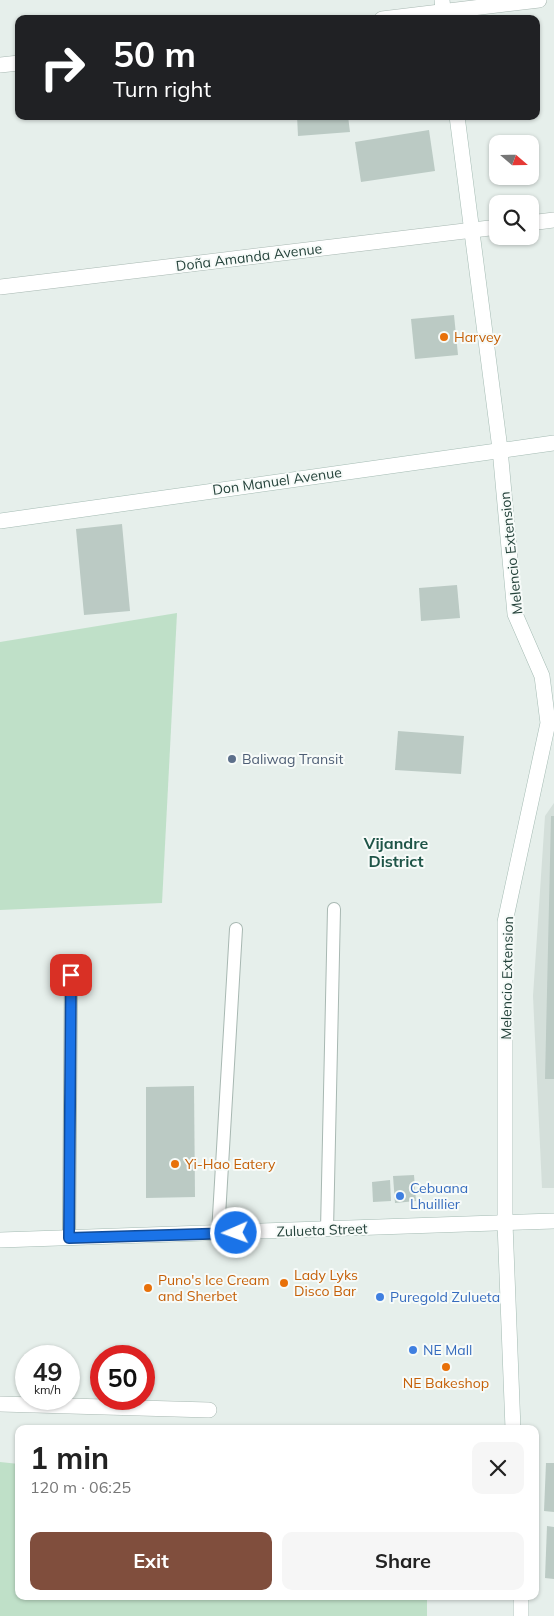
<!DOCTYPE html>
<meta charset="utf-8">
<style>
:root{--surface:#fff;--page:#f6f6f6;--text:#222;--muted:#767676;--accent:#804e3d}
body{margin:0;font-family:Mulish,sans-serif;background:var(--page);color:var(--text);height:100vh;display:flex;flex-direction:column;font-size:19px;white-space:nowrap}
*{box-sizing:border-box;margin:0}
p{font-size:16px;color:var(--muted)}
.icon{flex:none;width:28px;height:28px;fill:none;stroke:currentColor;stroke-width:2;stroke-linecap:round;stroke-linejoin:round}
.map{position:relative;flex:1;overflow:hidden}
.sheet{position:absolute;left:15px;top:1425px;width:524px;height:175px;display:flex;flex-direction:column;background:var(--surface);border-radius:10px;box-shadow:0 1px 4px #0004}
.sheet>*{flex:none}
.banner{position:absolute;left:15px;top:15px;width:525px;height:105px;border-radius:10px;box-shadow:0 1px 4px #0004;background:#202124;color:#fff;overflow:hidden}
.needle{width:32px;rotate:110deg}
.tools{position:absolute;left:489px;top:135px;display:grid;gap:10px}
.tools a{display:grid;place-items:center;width:50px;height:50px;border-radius:10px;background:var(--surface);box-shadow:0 1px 4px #0004;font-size:25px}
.speed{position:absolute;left:15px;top:1345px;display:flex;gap:10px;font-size:25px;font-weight:700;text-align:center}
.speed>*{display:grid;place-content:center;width:65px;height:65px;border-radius:50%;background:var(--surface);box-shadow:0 1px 4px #0004;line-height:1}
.speed small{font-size:12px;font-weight:400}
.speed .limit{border:8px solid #d22;background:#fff;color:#111}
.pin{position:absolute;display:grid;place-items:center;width:42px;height:42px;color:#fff;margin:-21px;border-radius:10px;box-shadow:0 2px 8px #0006}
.me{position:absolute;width:55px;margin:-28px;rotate:268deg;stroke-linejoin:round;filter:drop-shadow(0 0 4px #0008)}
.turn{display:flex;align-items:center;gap:18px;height:105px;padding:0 15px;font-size:22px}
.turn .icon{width:65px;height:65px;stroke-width:2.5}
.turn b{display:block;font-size:35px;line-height:42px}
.round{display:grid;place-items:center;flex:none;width:52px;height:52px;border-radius:10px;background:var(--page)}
.summary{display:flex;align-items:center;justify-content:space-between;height:85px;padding:0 15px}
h1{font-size:30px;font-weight:700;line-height:38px}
.action{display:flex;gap:10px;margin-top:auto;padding:10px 15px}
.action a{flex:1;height:58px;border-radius:10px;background:var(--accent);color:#fff;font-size:20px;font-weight:700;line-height:58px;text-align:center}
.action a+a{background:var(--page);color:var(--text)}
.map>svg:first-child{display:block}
.built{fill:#d4dfda}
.green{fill:#bfe0c8}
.building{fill:#bbcac4}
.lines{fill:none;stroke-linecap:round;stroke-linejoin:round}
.lane-casing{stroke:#a8b8b2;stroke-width:14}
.street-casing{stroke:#a8b8b2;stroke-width:16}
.secondary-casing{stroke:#a4bbb3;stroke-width:16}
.lane{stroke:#fff;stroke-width:12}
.street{stroke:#fff;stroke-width:15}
.secondary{stroke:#fff;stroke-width:15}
.route-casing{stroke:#114b97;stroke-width:12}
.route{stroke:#1a73e8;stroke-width:9}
.food-dot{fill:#e8710a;stroke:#f7fbf9;stroke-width:2}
.service-dot{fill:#5c6f8a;stroke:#f7fbf9;stroke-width:2}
.shop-dot{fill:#3f7fe0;stroke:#f7fbf9;stroke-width:2}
.labels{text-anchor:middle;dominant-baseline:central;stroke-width:4;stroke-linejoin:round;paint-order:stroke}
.street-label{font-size:14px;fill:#24423a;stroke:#f7fbf9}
.food-label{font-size:14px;fill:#c56008;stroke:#f7fbf9;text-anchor:start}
.service-label{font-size:14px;fill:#4e5e75;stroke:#f7fbf9;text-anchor:start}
.shop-label{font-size:14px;fill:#366cbe;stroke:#f7fbf9;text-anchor:start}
.quarter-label{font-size:16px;font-weight:bold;fill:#1f5548;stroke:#f7fbf9}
</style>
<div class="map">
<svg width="554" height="1616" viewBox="0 0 554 1616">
<rect width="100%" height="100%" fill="#e6efeb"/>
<polygon class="built" points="554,803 554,1188 542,1188 533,996 545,816"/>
<g class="green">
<polygon points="177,613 162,903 0,910 0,642"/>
<polygon points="0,1462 19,1464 19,1596 427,1596 427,1616 0,1616"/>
</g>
<g class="building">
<polygon points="297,116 348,116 350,132 298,136"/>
<polygon points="429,130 435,171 361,182 355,142"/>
<polygon points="454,315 458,355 415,359 411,319"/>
<polygon points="122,524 130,611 84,615 76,529"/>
<polygon points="457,585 460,618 421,621 419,588"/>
<polygon points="398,731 464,736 461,774 395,770"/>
<polygon points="551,816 554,816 554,1079 545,1079"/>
<polygon points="194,1086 195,1197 146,1198 146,1087"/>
<polygon points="414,1175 416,1201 395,1203 393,1176"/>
<polygon points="390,1180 391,1201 373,1202 372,1182"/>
<polygon points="546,1463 554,1463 554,1512 544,1511"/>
<polygon points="547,1526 554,1527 554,1579 545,1578"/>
</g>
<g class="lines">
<defs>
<g id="lane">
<polyline points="327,1230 334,909"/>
<polyline points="218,1233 236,929"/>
<polyline points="69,1238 71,975"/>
</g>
<g id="street">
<polyline points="382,19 539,0"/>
<polyline points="0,65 19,63"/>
<polyline points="530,223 554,220"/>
<polyline points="0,287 498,227"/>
<polyline points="0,1404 209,1410"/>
</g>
<g id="secondary">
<polyline points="442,0 444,19"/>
<polyline points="457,116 500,449 515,614 542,676 548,723 505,922 505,1223 513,1429"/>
<polyline points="0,521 554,443"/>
<polyline points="0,1240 554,1221"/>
<polyline points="521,1596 521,1616"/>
</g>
</defs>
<use href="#lane" class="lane-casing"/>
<use href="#street" class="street-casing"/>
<use href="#secondary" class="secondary-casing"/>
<use href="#lane" class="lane"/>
<use href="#street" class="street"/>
<use href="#secondary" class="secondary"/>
</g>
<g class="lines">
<defs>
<polyline id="route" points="71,975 69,1238 236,1233"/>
</defs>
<use href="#route" class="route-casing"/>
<use href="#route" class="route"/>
</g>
<g class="food-dot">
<circle cx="444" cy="337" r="5"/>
<circle cx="175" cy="1164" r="5"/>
<circle cx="284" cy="1283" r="5"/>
<circle cx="148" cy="1288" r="5"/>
<circle cx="446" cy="1367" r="5"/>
</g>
<circle class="service-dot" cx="232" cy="759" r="5"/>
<g class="shop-dot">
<circle cx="400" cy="1196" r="5"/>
<circle cx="380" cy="1297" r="5"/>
<circle cx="413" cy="1350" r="5"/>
</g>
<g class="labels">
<g class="street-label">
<text transform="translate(249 257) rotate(-7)">Doña Amanda Avenue</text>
<text transform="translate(277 481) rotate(-8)">Don Manuel Avenue</text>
<text transform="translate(511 553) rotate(-96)">Melencio Extension</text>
<text transform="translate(507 978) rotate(-89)">Melencio Extension</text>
<text transform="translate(322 1230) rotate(-2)">Zulueta Street</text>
</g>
<g class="food-label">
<text x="454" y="337">Harvey</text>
<text x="185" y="1164">Yi-Hao Eatery</text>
<text x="294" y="1275">Lady Lyks<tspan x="294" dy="16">Disco Bar</tspan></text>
<text x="158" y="1280">Puno's Ice Cream<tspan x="158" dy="16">and Sherbet</tspan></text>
<text x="446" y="1383" text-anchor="middle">NE Bakeshop</text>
</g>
<g class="service-label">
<text x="242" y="759">Baliwag Transit</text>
</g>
<g class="shop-label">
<text x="410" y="1188">Cebuana<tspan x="410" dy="16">Lhuillier</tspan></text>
<text x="390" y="1297">Puregold Zulueta</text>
<text x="423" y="1350">NE Mall</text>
</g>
<g class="quarter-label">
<text x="396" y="843">Vijandre<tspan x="396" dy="18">District</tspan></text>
</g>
</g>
</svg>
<div class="tools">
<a><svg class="needle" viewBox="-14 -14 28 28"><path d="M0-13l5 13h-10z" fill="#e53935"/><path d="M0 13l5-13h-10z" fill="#767676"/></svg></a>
<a><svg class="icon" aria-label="search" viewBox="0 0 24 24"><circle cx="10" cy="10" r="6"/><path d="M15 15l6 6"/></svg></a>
</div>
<div class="speed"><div>49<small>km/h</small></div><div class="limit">50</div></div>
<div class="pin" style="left:71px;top:975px;background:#d93025"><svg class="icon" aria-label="arrive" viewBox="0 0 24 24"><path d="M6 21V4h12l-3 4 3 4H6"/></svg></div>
<svg class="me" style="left:236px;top:1233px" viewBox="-20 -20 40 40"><circle r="17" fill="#1a73e8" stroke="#fff" stroke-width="3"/><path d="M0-11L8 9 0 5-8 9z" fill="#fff"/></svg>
<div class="banner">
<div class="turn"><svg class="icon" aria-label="right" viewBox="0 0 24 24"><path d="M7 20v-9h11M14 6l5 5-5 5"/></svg><div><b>50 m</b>Turn right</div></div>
</div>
<section class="sheet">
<div class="summary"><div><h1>1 min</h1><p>120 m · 06:25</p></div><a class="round"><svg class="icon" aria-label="close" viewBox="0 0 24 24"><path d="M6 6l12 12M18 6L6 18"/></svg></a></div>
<div class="action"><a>Exit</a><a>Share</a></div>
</section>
</div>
